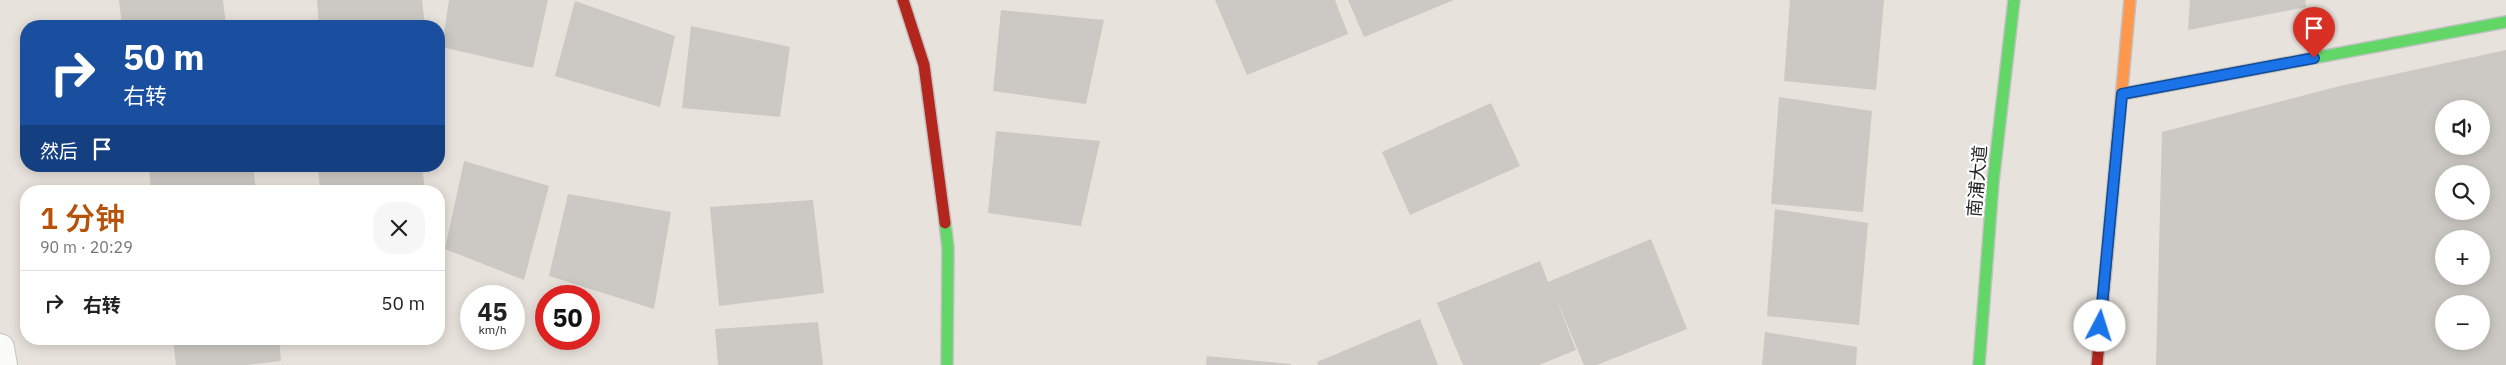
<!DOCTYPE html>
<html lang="zh">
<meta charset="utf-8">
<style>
:root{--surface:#fff;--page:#f6f6f6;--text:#222;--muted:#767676;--line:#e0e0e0;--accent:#b45309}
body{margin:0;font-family:"IBM Plex Sans","Noto Sans SC",sans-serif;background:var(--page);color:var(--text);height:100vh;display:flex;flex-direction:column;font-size:19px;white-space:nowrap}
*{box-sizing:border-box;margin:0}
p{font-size:16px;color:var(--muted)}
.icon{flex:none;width:28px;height:28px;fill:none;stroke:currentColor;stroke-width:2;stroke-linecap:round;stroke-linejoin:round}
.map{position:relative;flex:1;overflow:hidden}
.side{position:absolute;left:20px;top:185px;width:425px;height:160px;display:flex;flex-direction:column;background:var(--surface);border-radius:20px;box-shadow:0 2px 12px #0003}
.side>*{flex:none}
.top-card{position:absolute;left:20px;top:20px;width:425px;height:152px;border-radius:20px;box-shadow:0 2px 12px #0003;background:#1a4fa0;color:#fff;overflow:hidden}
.controls{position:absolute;left:2435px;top:100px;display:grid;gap:10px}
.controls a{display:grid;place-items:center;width:55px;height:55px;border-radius:50%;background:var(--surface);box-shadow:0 2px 12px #0003;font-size:25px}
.speed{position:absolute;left:460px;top:285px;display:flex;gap:10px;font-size:25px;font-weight:700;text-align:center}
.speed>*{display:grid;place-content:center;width:65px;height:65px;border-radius:50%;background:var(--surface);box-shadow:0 2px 12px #0003;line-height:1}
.speed small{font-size:12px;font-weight:400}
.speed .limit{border:8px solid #d22;background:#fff;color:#111}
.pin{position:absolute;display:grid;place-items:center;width:42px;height:42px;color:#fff;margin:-51px -21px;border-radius:50% 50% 50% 0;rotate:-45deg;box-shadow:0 0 5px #0007}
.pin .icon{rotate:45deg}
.me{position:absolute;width:55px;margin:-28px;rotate:5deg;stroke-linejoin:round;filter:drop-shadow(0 0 4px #0008)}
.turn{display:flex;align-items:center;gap:18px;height:105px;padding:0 20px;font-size:22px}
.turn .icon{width:65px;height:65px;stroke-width:2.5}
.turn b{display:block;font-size:35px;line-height:42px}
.then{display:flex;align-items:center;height:48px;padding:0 20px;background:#0003;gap:10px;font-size:19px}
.round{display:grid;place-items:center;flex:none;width:52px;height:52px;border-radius:20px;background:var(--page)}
.overview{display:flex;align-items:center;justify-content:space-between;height:85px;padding:0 20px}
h1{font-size:30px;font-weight:600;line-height:38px;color:var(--accent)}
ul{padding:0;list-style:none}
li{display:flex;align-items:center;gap:15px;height:65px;padding:0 20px;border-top:1px solid var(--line)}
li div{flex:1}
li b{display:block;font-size:19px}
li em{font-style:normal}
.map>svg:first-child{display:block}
.building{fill:#ccc8c3;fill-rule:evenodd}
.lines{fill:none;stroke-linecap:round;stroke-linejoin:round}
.street-casing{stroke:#c3c2c3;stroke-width:30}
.fast-casing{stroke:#c3c2c3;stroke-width:14}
.slow-casing{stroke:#c3c2c3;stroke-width:14}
.jam-casing{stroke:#c3c2c3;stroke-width:14}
.street{stroke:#fbfbfa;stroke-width:28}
.fast{stroke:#63d668;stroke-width:11}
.slow{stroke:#ff974d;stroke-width:11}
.jam{stroke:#b3261e;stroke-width:11}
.route-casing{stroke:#114b97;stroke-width:12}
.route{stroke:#1a73e8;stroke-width:9}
.labels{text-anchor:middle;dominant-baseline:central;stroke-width:4.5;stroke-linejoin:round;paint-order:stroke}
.street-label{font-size:18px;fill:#272727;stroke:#fff}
</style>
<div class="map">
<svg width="2506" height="365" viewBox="0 0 2506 365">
<rect width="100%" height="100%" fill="#e7e2db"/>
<g class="building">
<polygon points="119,0 223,0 226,26 122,26"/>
<polygon points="317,0 422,0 425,26 319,26"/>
<polygon points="449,0 548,0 533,68 442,47"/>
<polygon points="1215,0 1335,0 1348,34 1247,75"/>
<polygon points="1348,0 1454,0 1364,37"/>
<polygon points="1790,0 1884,0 1876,90 1784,81"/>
<polygon points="2190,0 2305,0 2306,7 2188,30"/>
<polygon points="575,1 675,36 660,107 555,76"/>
<polygon points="1001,10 1104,20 1086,104 993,91"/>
<polygon points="691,26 790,47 780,117 682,108"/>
<path d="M2506,50V365H2156L2162,132L2340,86ZM2444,109H2481V146H2444ZM2444,174H2481V211H2444ZM2444,239H2481V276H2444ZM2444,304H2481V341H2444Z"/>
<polygon points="1779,97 1872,111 1863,212 1771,204"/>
<polygon points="1491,103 1520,166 1410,215 1382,152"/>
<polygon points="996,131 1100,141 1081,226 988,213"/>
<polygon points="464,161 549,186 524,280 445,249"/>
<polygon points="149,166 253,166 256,191 151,191"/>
<polygon points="318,166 422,166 425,191 320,191"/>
<polygon points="568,194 671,212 654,309 549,276"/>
<polygon points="813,200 824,293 719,306 710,207"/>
<polygon points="1775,209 1868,223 1859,325 1767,316"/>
<polygon points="1651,239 1687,329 1597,365 1584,365 1554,293 1576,350 1539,365 1463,365 1437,303 1540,261 1548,282"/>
<polygon points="1420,319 1438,365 1318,365 1317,362"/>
<polygon points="818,322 823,365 718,365 715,329"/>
<polygon points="1765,332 1857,347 1856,365 1762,365"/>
<polygon points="173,339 279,339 281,361 247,365 176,365"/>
<polygon points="1207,356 1291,364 1291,365 1206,365"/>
</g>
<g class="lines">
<defs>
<polyline id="street" points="0,348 3,365"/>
<g id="fast">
<polyline points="2122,94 2506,22"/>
<polyline points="945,223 948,248 947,365"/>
<polyline points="1979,365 1993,182 2014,0"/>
</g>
<polyline id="slow" points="2118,134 2130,0"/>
<g id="jam">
<polyline points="903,0 924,65 945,223"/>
<polyline points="2097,365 2118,134"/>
</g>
</defs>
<use href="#street" class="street-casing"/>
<use href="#fast" class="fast-casing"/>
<use href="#slow" class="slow-casing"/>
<use href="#jam" class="jam-casing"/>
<use href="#street" class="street"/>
<use href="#fast" class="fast"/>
<use href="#slow" class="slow"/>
<use href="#jam" class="jam"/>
</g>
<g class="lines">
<defs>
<polyline id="route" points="2100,326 2122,94 2314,58"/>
</defs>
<use href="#route" class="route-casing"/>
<use href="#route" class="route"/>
</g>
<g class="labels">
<g class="street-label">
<text transform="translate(1977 181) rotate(-85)">南浦大道</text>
</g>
</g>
</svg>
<div class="controls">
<a><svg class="icon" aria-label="sound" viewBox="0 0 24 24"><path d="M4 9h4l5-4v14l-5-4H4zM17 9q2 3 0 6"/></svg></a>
<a><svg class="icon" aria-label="search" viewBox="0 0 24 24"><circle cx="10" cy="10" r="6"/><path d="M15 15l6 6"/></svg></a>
<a>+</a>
<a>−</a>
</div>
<div class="speed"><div>45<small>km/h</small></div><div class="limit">50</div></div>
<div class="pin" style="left:2314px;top:58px;background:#d93025"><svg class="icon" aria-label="arrive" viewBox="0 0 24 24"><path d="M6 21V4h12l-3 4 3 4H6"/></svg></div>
<svg class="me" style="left:2100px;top:326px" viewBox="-20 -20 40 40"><circle r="19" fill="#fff"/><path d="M0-13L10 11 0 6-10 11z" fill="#1a73e8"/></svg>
<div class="top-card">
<div class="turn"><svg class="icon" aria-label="right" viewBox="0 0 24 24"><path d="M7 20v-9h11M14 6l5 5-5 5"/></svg><div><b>50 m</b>右转</div></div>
<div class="then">然后<svg class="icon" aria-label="arrive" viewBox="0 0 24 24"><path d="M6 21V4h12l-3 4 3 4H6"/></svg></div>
</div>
<section class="side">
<div class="overview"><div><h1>1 分钟</h1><p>90 m · 20:29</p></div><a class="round"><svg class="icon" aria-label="close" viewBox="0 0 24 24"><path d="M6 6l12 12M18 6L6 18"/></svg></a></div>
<ul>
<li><svg class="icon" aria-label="right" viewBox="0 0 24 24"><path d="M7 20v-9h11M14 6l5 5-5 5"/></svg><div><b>右转</b></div><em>50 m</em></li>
</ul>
</section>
</div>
